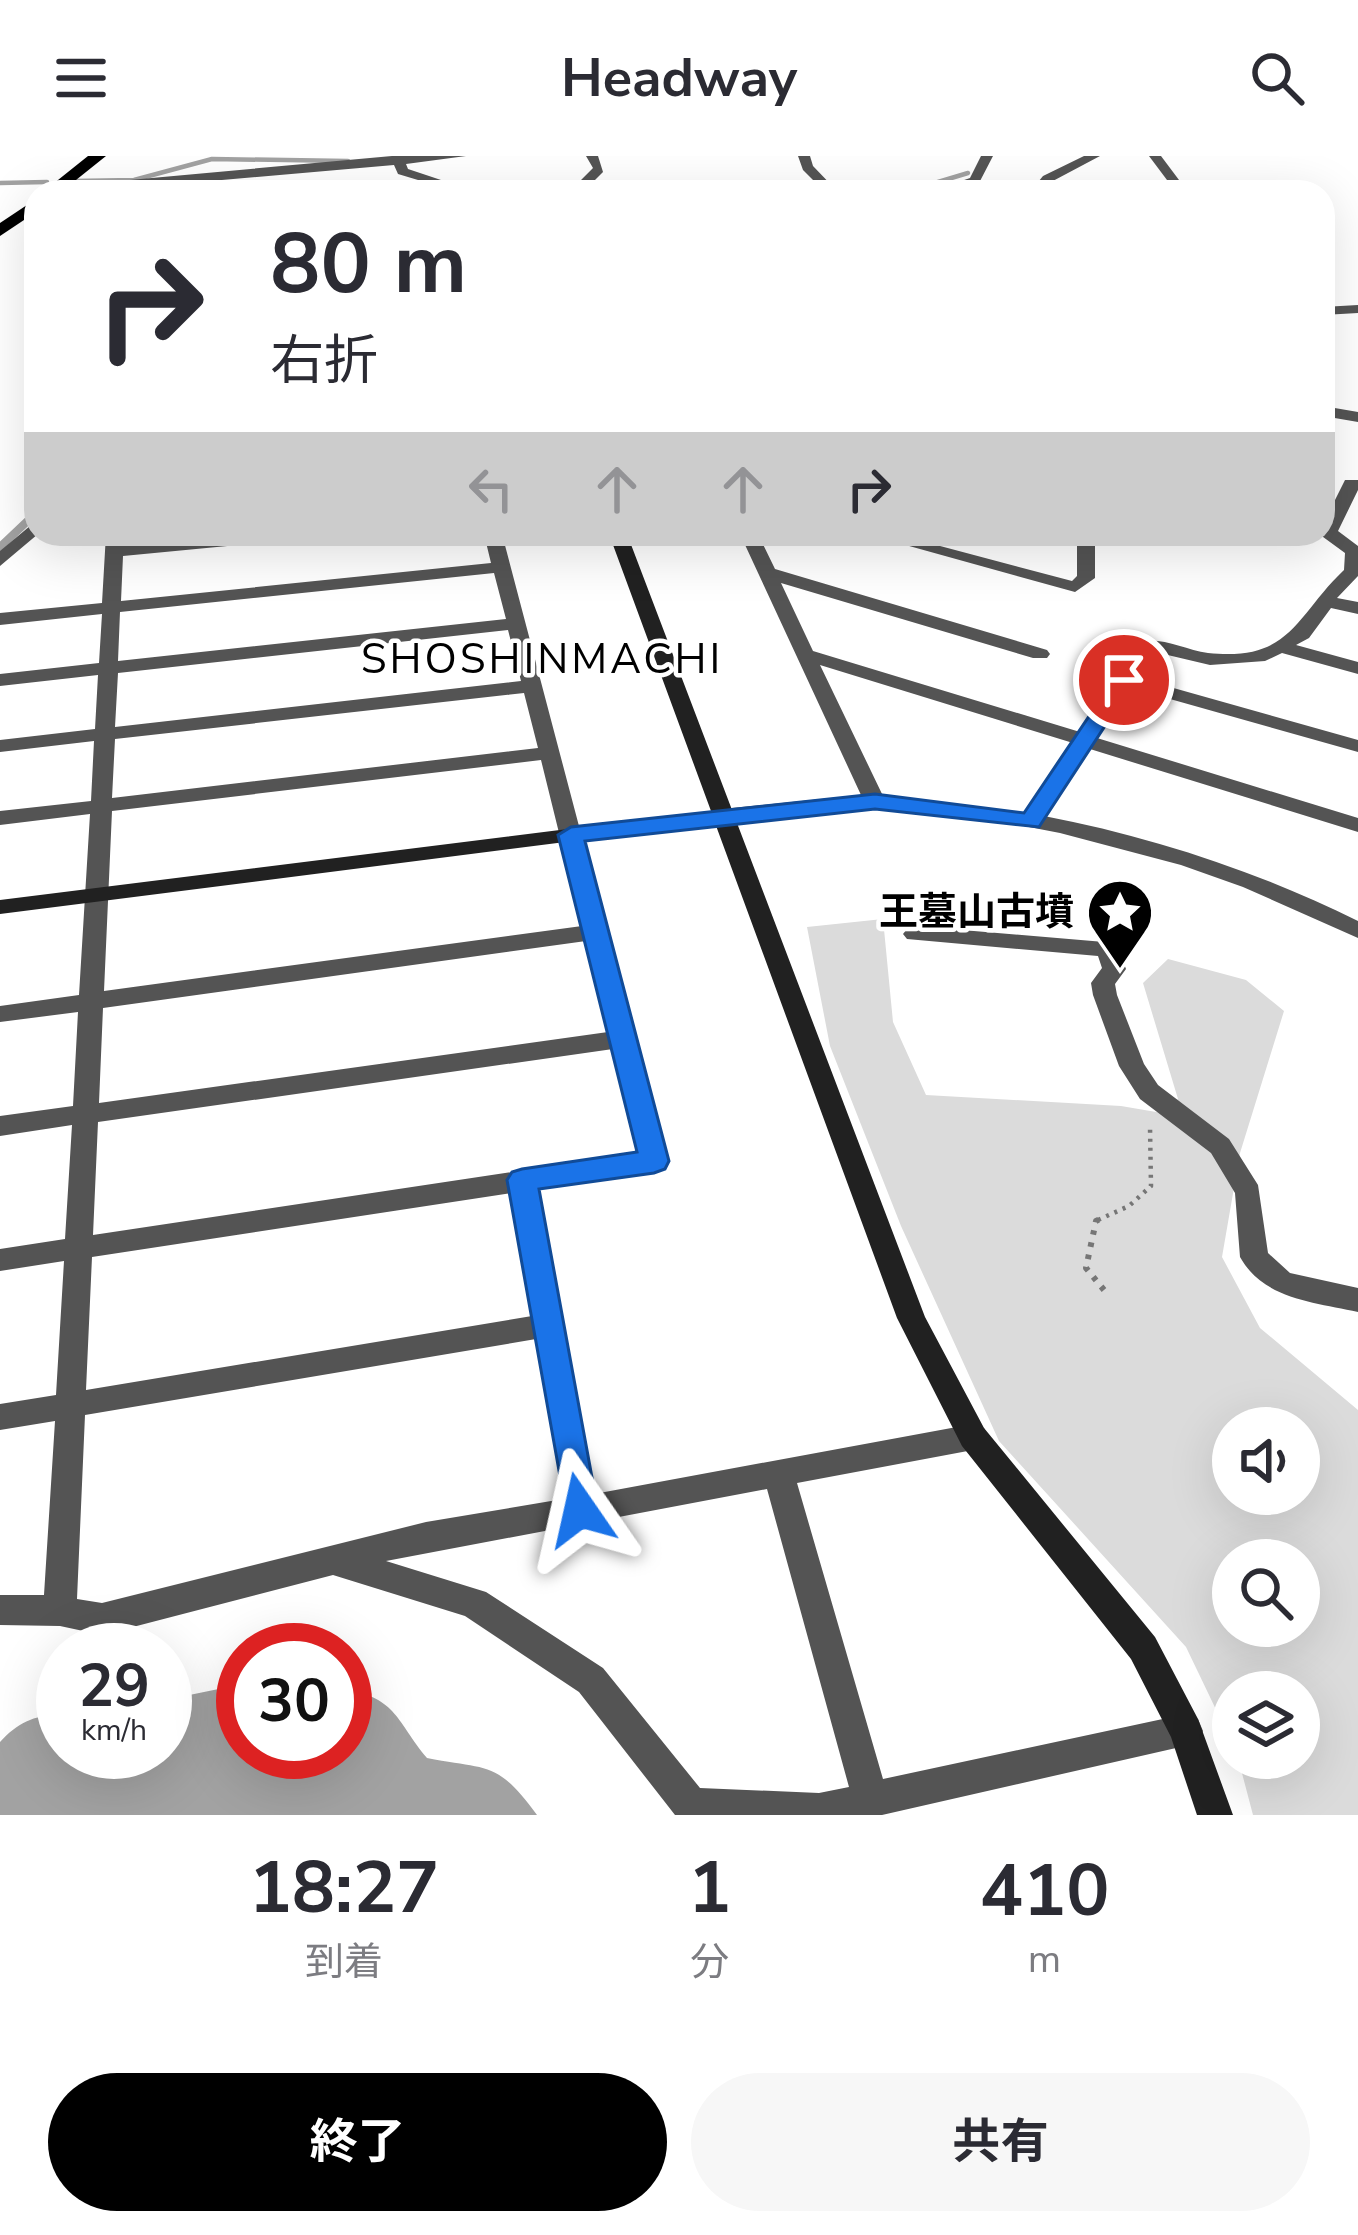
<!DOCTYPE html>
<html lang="ja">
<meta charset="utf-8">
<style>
:root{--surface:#fff;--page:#f7f7f7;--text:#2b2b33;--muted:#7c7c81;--accent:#000}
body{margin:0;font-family:"Nunito Sans","Noto Sans JP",sans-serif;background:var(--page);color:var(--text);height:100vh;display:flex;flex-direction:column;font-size:45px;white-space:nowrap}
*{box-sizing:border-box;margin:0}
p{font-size:39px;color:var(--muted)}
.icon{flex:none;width:66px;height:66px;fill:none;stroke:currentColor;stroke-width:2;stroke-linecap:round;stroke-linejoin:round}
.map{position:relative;height:1659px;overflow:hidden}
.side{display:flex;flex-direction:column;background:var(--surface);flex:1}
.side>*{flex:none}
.top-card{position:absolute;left:24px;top:24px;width:1311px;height:366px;border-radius:36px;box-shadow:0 12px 48px #0002;background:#fff;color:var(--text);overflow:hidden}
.tools{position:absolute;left:1212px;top:1251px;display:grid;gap:24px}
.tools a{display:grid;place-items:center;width:108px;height:108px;border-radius:50%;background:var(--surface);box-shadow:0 12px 48px #0002;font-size:60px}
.speed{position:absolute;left:36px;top:1467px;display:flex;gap:24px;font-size:60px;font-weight:700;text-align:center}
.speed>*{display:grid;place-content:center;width:156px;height:156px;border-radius:50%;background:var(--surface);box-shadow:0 12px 48px #0002;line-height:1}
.speed small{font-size:30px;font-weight:400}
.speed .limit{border:18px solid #d22;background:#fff;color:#111}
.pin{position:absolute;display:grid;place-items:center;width:102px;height:102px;color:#fff;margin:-51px;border:6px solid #fff;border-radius:50%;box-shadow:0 3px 12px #0007}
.me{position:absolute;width:132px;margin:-66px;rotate:349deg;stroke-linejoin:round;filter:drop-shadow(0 0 9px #0008)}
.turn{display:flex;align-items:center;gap:42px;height:252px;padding:0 48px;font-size:54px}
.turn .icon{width:156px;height:156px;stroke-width:2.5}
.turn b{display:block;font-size:84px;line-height:102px}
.lanes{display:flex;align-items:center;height:114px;padding:0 48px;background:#0003;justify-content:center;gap:60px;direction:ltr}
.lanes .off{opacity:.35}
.eta{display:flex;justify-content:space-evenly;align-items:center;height:204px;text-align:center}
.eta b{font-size:72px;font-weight:700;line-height:84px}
.cta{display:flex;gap:24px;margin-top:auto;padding:24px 48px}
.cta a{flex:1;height:138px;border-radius:72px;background:var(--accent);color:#fff;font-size:48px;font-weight:700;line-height:138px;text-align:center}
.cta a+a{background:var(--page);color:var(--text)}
header{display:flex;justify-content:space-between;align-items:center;height:156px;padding:0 48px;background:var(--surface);font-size:54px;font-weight:700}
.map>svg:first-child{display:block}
.green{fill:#dbdbdb;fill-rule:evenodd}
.water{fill:#a2a2a2}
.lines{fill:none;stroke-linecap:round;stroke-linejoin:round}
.stream-far1{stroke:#a2a2a2;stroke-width:4.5}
.stream{stroke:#a2a2a2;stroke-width:8}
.path-far1{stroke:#767676;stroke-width:4.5;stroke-dasharray:3 6;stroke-linecap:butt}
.path{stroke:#767676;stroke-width:6;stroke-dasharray:4.5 8;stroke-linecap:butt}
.street{fill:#545454;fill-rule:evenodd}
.secondary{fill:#212121;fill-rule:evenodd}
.primary{fill:#000;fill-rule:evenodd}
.route{fill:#1a73e8;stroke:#114b97;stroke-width:3}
.labels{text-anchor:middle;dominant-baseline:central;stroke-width:9;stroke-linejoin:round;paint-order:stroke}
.poi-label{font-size:39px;font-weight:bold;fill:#000;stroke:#fff;text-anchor:end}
.neighbourhood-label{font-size:42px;letter-spacing:3px;fill:#000;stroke:#fff}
</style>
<header><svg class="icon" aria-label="menu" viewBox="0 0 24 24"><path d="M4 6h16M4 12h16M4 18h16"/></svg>Headway<svg class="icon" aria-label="search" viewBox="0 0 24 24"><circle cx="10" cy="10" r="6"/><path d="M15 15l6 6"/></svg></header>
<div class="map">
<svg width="1358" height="1659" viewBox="0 0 1358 1659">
<rect width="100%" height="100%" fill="#fff"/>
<path class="green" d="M883,763L893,866L926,939L1121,950L1162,957L1178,943L1143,827L1168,803L1246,824L1284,855L1240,997L1222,1101L1260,1172L1358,1254V1659H1253L1238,1602H1299V1536H1233V1589L1186,1491L999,1285L901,1070L830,890L807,771ZM1233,1272H1299V1338H1233ZM1233,1404H1299V1470H1233Z"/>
<path class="water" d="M243,1528V1596H345V1533C398,1543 396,1565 427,1602C488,1614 497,1604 537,1659H0V1586C18,1566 36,1558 63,1559V1596H165V1544Z"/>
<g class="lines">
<g class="stream-far1">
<polyline points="74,25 134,24 212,3 348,5"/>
<polyline points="0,27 47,26"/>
<polyline points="848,36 918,32 968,17"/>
</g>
<polyline class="stream" points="0,391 36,357"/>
<polyline class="path-far1" points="1098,1064 1129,1050 1151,1030 1150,971"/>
<polyline class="path" points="1104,1134 1086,1112 1096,1065 1104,1061"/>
<g class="street">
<polygon points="392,0 466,0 406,8 408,13 477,36 458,36 398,18 394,9 85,36 47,35 53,31"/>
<polygon points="586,0 598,0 603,16 587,32 559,36 579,26 593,12"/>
<polygon points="798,0 810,0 813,10 838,36 825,36 803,14"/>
<polygon points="981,0 993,0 979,27 948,36 929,36 970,22"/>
<polygon points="1084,0 1100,0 1051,26 1043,36 1030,36 1043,20"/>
<polygon points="1149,0 1161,0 1188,36 1176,36"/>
<polygon points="1358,149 1358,157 1323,159 1323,151"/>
<polygon points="1323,250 1358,256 1358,266 1323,260"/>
<path d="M1345,324H1358V334L1338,375L1358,390V420L1337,442L1358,446V458L1331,452L1309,482L1296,489L1358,506V518L1282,497L1265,505L1210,509L1155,496L1138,522L1358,584V596L1131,532L1097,582L1358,662V676L1090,593L1044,660C1153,681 1259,716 1358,765V782L1243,731L1181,709L1060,677L997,665L859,652L722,667L711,660L722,653L861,639L740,378H758L775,413L1047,494L1050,498L1047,502H1033L781,427L813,495L1080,576L1143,485C1165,482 1186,494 1208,497C1292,506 1296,459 1344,414L1345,397L1319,378H1323V368ZM820,509L1073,587L1025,657L883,640Z"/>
<polygon points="36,365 38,378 0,410 0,395"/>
<path d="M106,378H124L123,389L242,378H308L299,383L123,400L121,445L491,407L484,378H502L633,875L638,882L636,886L667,1005L663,1012L654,1015L537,1033L594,1338L973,1268L984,1272L988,1281L984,1290L973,1294L797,1327L883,1623L1186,1558L1198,1563L1203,1575L1198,1587L882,1659H675L579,1536L465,1460L333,1419L102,1479L60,1470L0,1469V1439H44L55,1265L0,1274V1248L56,1239L64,1105L0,1115V1093L65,1083L72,969L0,980V960L73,950L78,856L0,866V850L79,839L90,658L0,669V655L91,645L94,585L0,596V584L95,573L98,519L0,530V518L99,507L102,458L0,469V457L102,447ZM494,417L506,463L118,505L120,456ZM508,474L521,525L115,571L118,517ZM524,537L538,592L112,642L115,583ZM541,604L582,770L104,835L112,655ZM586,785L608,876L99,947L103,852ZM613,893L639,997L93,1079L98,966ZM511,1037L532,1160L86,1234L92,1101ZM536,1183L563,1343L426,1366L102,1447L77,1443L85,1259ZM767,1333L849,1631L819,1637L700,1632L603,1512L486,1436L386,1405Z"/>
<polygon points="866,378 895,378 1072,425 1077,420 1077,378 1095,378 1095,422 1075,436"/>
<path d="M915,770L1116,787L1126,813L1115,828L1117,839L1144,908L1158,929L1229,983L1258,1029L1268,1097L1290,1117L1358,1132V1156C1315,1146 1264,1144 1240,1101L1235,1037L1211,997L1140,943L1119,910L1093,839L1091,827L1102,812L1098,800L907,783L903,778L907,773Z"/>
</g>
<polygon class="secondary" points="609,378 627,378 925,1161 984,1272 1155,1481 1198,1563 1233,1659 1197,1659 1171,1581 1131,1503 962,1290 897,1162 715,667 0,758 0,744 711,655"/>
<g class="primary">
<polygon points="88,0 106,0 61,36 43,36"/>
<polygon points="36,43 36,56 0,80 0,67"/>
</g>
</g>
<polygon class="route" points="1124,518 1135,524 1039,671 875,653 585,685 669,1005 665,1013 654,1017 539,1033 598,1354 593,1365 580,1370 568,1365 507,1024 512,1016 522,1013 637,996 558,679 571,671 875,638 1024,657 1116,520"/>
<defs>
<symbol id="sight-pin" viewBox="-11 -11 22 30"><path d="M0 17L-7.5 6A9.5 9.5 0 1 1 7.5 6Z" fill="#000" stroke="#fff"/><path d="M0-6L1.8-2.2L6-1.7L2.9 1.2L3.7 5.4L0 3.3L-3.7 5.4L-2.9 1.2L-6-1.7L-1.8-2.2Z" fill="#fff"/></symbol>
</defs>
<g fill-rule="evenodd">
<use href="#sight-pin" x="1082" y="718" width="76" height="104"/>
</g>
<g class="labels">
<g class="poi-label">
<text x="1074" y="756">王墓山古墳</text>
</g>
<g class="neighbourhood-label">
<text x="542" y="503">SHOSHINMACHI</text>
</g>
</g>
</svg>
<div class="tools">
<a><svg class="icon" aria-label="sound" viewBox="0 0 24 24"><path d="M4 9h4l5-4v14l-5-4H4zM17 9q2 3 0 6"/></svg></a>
<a><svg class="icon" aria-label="search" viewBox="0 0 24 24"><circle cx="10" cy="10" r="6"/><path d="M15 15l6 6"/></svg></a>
<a><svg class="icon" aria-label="layers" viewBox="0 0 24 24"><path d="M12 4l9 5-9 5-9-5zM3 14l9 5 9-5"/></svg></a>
</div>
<div class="speed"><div>29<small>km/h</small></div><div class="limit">30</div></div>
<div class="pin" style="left:1124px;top:524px;background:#d93025"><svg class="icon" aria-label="arrive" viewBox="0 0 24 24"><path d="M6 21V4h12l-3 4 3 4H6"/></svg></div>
<svg class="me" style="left:580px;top:1354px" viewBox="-20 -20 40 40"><path d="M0-17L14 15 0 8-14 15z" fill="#1a73e8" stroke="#fff" stroke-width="4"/></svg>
<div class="top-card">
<div class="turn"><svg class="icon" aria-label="right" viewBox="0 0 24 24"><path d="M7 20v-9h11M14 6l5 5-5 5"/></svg><div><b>80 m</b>右折</div></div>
<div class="lanes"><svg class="icon off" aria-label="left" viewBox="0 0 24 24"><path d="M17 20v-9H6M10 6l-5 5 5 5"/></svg><svg class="icon off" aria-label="ahead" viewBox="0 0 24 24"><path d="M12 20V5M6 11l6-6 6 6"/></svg><svg class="icon off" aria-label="ahead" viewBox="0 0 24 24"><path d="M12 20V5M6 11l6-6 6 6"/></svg><svg class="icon" aria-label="right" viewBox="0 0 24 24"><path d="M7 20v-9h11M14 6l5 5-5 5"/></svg></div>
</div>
</div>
<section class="side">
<div class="eta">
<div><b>18:27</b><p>到着</p></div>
<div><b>1</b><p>分</p></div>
<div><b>410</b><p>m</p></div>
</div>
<div class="cta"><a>終了</a><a>共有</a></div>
</section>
